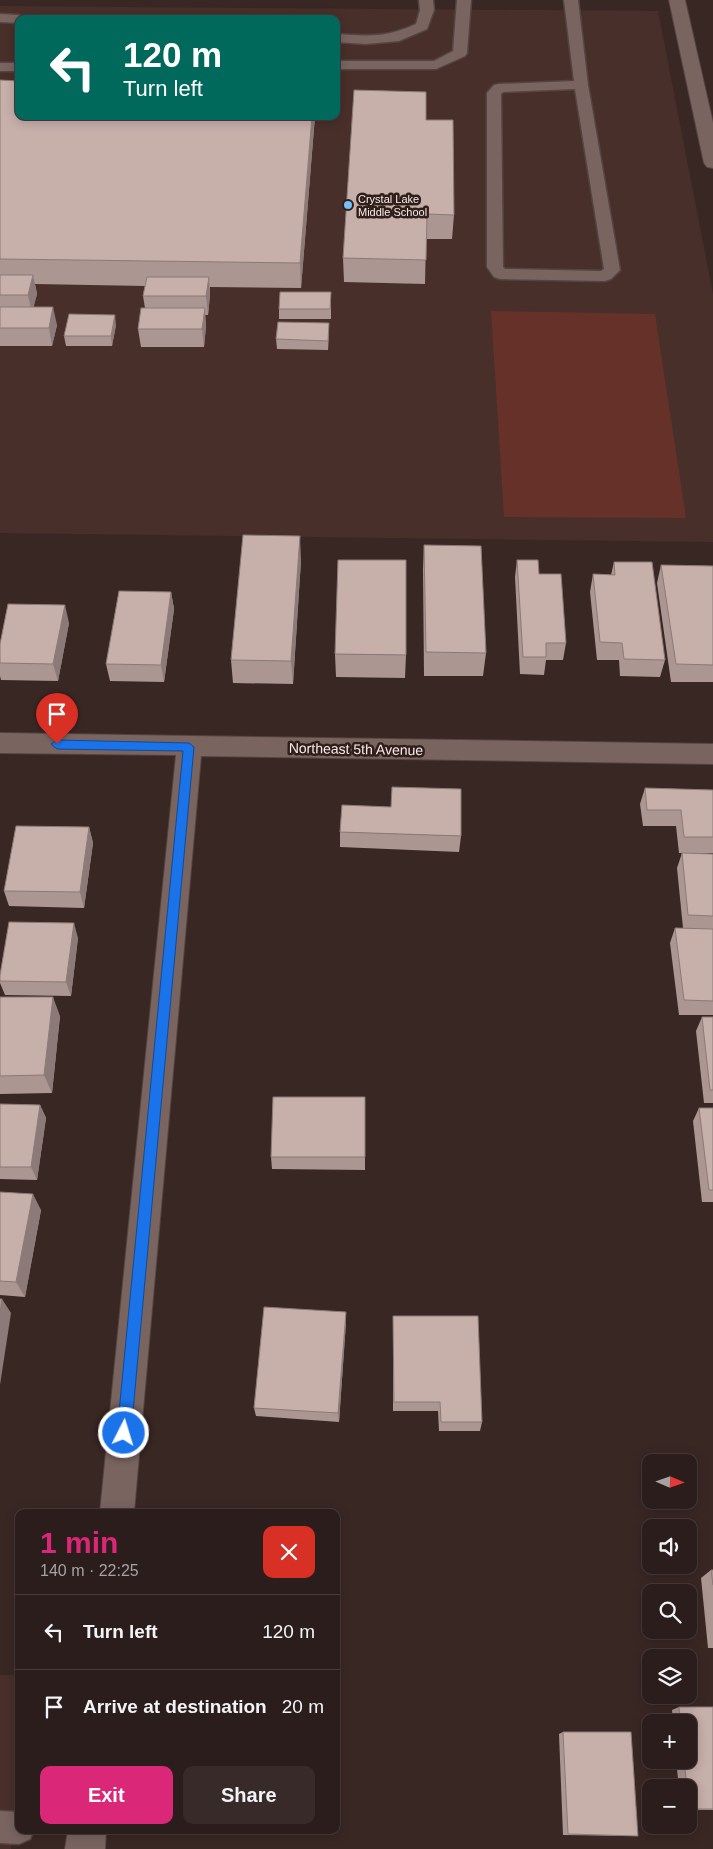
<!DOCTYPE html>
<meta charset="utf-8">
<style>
:root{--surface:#2b1d1b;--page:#372a28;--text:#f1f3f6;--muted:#a6a2a3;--line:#473b3a;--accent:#db2777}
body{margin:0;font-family:Helvetica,sans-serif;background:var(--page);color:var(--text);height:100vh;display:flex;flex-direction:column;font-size:19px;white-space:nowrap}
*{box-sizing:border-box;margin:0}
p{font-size:16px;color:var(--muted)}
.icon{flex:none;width:28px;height:28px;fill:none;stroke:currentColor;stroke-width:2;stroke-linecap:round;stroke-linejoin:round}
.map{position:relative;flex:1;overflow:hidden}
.sheet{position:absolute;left:15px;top:1509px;width:325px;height:325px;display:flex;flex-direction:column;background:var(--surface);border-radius:10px;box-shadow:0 2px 12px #0003,0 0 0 1px var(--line)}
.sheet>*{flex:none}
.top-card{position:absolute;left:15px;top:15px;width:325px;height:105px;border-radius:10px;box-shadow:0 2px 12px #0003,0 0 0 1px var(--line);background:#00695c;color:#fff;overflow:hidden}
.needle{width:32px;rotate:92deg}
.buttons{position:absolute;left:642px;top:1454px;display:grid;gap:10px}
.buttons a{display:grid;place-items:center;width:55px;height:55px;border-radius:10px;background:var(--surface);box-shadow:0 2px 12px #0003,0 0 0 1px var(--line);font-size:25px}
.pin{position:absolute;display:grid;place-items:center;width:42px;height:42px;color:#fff;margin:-51px -21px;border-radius:50% 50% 50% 0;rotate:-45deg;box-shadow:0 0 5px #0007}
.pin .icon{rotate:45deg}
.me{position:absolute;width:55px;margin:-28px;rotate:5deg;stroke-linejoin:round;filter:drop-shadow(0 0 4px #0008)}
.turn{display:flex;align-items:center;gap:18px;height:105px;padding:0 25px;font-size:22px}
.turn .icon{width:65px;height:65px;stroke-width:2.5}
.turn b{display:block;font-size:35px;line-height:42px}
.round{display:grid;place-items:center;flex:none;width:52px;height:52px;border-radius:10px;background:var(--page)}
.summary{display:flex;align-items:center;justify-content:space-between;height:85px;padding:0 25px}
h1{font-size:30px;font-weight:800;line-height:38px;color:var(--accent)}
.primary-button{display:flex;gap:10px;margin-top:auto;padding:10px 25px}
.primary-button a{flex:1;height:58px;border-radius:10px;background:var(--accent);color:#fff;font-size:20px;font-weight:800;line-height:58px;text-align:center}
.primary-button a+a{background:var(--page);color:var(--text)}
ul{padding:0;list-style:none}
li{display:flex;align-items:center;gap:15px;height:75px;padding:0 25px;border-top:1px solid var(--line)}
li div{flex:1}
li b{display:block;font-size:19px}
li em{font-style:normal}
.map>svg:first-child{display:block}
.built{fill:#482f2a;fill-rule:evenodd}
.green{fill:#663128}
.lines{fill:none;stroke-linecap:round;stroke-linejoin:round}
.service-casing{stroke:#544542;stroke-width:3}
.minor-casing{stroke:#544542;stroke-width:2}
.service{fill:#796460;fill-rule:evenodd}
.minor{fill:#796460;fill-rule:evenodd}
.wall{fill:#ab9692}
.shaded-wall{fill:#8b7a77}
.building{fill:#c7afaa;stroke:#8b7a77}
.route{fill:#1a73e8;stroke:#114b97}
.poi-dot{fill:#75c0f6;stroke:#2f1e1a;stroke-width:2}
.labels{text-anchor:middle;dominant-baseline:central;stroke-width:5;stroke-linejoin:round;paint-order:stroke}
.far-poi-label{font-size:11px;fill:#f8ebe9;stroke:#2f1e1a;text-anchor:start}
.street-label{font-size:14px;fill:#f8ebe9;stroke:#2f1e1a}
</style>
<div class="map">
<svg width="713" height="1849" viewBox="0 0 713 1849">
<rect width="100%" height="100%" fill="#392724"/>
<g class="built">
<path d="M0,6L658,11L713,294V542L0,533ZM19,19H336V116H19Z"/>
<polygon points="0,1675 19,1675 19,1799 11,1849 0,1849"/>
</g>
<polygon class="green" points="491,311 655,314 686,518 504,517"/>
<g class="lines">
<defs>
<g id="service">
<path d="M419,0H433L434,10L427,29L399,41L366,44L336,42V34C368,36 386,38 416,24L420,10Z"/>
<polygon points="457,0 471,0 467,53 465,56 436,69 336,69 336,61 434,61 453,51"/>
<path d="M564,0H578L588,85L620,270L611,279L605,281L500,279L494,277L487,267V93L494,85L499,84L574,81ZM575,89L604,269L601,271L505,269L503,267L501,94L503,92Z"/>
<polygon points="0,14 19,15 25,19 19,19 19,23 0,22"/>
<rect x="0" y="63" width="19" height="8"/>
<polygon points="0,1811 19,1812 19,1830 34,1830 30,1839 19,1844 0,1843"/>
</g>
<g id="minor">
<polygon points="669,0 685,0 713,123 713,168 707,167 704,163"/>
<polygon points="0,733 713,744 713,764 201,756 134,1512 100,1512 176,755 0,753"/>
<polygon points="68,1830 106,1830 105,1849 65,1849"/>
</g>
</defs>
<use href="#service" class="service-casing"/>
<use href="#minor" class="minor-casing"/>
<use href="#service" class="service"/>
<use href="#minor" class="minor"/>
</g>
<g class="wall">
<polygon points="0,80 19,116 315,116 301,288 210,287 210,295 208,315 205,315 206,326 204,347 141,347 138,329 145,308 143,296 145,286 35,284 37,294 33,307 57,325 52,346 0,346"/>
<polygon points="426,120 454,215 452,239 426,239 425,284 344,282 343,258"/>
<polygon points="331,292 331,319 279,319 279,309"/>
<polygon points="329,323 328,350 277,349 276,339"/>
<polygon points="116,325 112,346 66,346 64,336"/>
<polygon points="424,545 486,653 483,676 424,676 423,569"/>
<polygon points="301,560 293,684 233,683 231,660"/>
<polygon points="517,560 539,574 566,643 563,660 546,660 544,675 520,674 515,577"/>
<polygon points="614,562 665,660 660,677 620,676 619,660 597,660 590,592 593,574 611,575"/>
<polygon points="661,565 713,566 713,682 671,682 657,583"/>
<polygon points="171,592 174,609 164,682 110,681 106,664"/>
<polygon points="69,623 58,681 1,680 0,676 0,644"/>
<polygon points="335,654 406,655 405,678 336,677"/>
<polygon points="645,788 713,790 713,853 688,853 713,854 713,1015 679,1015 670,943 675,928 683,928 677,868 682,853 679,853 676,826 643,826 640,804"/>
<polygon points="89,827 93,843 84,908 9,906 4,891"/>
<polygon points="340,832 461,836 459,852 340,847"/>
<polygon points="78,938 71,996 5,995 0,983 0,975"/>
<polygon points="0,997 60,1016 52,1093 0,1094"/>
<polygon points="702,1017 713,1017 713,1103 704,1103 696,1031"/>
<polygon points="365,1097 365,1170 272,1169 271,1157"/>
<polygon points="0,1104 40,1105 46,1118 37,1180 0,1179"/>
<polygon points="699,1108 713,1108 713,1202 702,1202 693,1121"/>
<polygon points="0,1192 41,1210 25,1297 0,1295"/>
<polygon points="393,1316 482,1422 480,1431 439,1431 438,1411 393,1411"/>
<polygon points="346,1322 339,1422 256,1416 254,1408"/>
<polygon points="711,1570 713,1570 713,1648 708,1648 701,1578"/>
<polygon points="679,1707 713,1707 713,1810 689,1810 689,1788 679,1788 676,1760 689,1760 689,1722 673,1722 672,1710"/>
<polygon points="563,1732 638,1836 563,1835 559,1734"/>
</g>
<g class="shaded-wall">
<polygon points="312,116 315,116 301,288 300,263"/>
<polygon points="33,275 37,294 32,314 28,295"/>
<polygon points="209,277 210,295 208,315 206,296"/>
<polygon points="53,307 57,325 52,346 49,328"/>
<polygon points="205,308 206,326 204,347 202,329"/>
<polygon points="115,315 116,325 112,346 111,336"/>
<polygon points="329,323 329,332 328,350 328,341"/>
<polygon points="300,536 301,560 293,684 291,661"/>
<polygon points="171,592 174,609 164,682 161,665"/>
<polygon points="65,605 69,623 58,681 53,664"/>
<polygon points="89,827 93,843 84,908 80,892"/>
<polygon points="74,923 78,938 71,996 66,982"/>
<polygon points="53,997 60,1016 52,1093 44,1075"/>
<polygon points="40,1105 46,1118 37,1180 31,1167"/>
<polygon points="33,1194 41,1210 25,1297 16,1282"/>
<polygon points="2,1299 11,1313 0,1385 0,1313"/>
<polygon points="346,1312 346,1322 339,1422 338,1413"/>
</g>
<g class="building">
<polygon points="0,80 19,81 19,116 312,116 300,263 0,259"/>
<polygon points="354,90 426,92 426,120 453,120 454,215 427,214 426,260 343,258"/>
<polygon points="0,275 33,275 28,295 0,295"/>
<polygon points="147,277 209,277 206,296 143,296"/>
<polygon points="280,292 331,292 330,309 279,309"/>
<polygon points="0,307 53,307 49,328 0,328"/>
<polygon points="141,308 205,308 202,329 138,329"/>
<polygon points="69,314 115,315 111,336 64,336"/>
<polygon points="278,322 329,323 328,341 276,339"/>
<polygon points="243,535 300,536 291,661 231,660"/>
<polygon points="424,545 481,546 486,653 426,652"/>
<polygon points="338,560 406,560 406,655 335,654"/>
<polygon points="517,560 538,560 539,574 561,574 566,643 546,643 546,657 523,657"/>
<polygon points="614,562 652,562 665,660 624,659 622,643 600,642 593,574 615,575"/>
<polygon points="661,565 713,566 713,665 676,664"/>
<polygon points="119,591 171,592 161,665 106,664"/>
<polygon points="8,604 65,605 53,664 0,663 0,644"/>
<polygon points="392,787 461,789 461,836 340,832 342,805 391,807"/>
<polygon points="645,788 713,790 713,837 684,837 681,810 647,810"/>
<polygon points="16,826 89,827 80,892 4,891"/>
<polygon points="682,853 713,854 713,916 688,915"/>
<polygon points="9,922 74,923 66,982 0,981 0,975"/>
<polygon points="675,928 713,929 713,1001 684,1000"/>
<polygon points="0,997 53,997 44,1075 0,1076"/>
<polygon points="702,1017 713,1017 713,1090 710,1090"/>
<polygon points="273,1097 365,1097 365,1157 271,1157"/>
<polygon points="0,1104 40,1105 31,1167 0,1167"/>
<polygon points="699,1108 713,1108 713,1190 709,1190"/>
<polygon points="0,1192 33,1194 16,1282 0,1281"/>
<polygon points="0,1299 2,1299 0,1313"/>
<polygon points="264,1307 346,1312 338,1413 254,1408"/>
<polygon points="393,1316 478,1316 482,1422 441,1422 440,1402 394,1402"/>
<polygon points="711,1570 713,1570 713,1585"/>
<polygon points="679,1707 713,1707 713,1809 689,1809 689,1788 687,1788 684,1760 689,1760 689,1722 680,1722"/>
<polygon points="563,1732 631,1732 638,1836 568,1834"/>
</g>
<polygon class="route" points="57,740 189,743 194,747 131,1433 129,1438 124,1440 119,1438 117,1433 183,751 57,749 51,744"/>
<circle class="poi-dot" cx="348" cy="205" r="5"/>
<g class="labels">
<g class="far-poi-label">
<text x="358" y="199">Crystal Lake<tspan x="358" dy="13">Middle School</tspan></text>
</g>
<g class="street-label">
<text transform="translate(356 749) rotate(1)">Northeast 5th Avenue</text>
</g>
</g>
</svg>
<div class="buttons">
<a><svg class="needle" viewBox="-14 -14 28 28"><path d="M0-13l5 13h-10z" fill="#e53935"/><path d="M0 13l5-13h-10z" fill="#a6a2a3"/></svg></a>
<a><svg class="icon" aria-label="sound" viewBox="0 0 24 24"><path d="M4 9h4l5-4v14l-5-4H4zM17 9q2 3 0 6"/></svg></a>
<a><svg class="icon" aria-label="search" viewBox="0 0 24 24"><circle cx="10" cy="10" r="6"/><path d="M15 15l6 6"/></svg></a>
<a><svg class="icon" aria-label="layers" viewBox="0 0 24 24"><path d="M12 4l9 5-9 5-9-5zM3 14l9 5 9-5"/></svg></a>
<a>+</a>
<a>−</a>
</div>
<div class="pin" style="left:57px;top:744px;background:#d93025"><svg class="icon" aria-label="arrive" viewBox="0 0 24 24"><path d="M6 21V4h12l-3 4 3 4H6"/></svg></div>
<svg class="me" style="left:124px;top:1433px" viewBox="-20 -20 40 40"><circle r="17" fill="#1a73e8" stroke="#fff" stroke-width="3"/><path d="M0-11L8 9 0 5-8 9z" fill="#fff"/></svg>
<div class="top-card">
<div class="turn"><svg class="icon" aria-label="left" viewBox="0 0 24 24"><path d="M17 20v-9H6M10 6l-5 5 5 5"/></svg><div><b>120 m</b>Turn left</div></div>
</div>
<section class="sheet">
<div class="summary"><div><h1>1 min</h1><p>140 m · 22:25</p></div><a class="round" style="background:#d93025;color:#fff"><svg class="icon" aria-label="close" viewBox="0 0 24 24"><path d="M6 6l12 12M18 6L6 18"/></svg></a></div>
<ul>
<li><svg class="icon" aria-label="left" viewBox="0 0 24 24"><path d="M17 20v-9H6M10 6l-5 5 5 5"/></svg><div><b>Turn left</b></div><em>120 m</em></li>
<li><svg class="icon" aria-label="arrive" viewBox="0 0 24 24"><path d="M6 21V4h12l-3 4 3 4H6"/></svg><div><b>Arrive at destination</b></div><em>20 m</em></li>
</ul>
<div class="primary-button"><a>Exit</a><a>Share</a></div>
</section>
</div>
